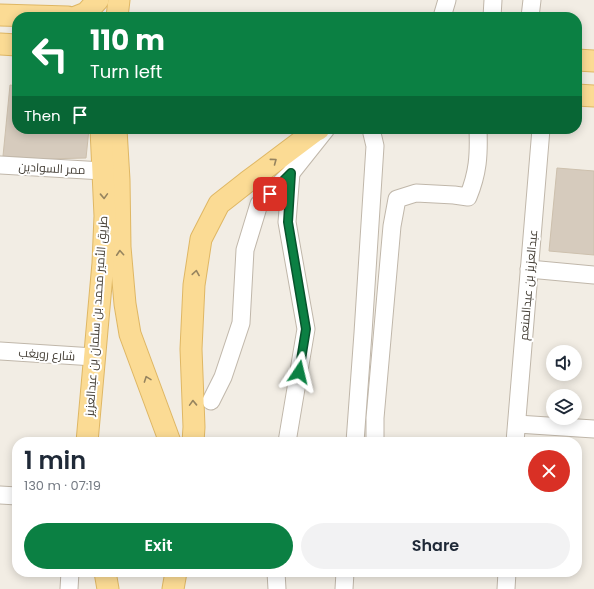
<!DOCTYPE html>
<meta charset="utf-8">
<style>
:root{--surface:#fff;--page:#f2f2f3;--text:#1f2937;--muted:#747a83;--accent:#0b8043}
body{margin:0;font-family:Poppins,Cairo,sans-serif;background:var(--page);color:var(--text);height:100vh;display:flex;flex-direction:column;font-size:15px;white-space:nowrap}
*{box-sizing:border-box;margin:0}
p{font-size:13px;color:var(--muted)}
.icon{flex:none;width:22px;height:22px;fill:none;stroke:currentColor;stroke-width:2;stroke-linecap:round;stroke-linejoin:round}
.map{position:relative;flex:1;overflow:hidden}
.details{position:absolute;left:12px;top:437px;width:570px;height:140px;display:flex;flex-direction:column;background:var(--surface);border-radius:16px;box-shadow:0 2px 10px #0003}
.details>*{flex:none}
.top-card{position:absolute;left:12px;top:12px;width:570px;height:122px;border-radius:16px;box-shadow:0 2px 10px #0003;background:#0b8043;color:#fff;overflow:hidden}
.buttons{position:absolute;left:546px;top:345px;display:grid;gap:8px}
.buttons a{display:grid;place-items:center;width:36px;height:36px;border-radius:50%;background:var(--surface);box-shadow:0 2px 10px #0003;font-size:20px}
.pin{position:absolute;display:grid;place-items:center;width:34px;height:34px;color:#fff;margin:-17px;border-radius:8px;box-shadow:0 2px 6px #0006}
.me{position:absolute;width:44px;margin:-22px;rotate:10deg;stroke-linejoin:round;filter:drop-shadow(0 0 3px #0008)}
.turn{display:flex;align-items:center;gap:14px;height:84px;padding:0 12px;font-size:18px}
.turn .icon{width:52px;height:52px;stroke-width:2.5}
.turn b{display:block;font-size:28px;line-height:34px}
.then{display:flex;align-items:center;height:38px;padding:0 12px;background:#0003;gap:8px;font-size:15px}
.round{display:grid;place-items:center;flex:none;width:42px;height:42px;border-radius:21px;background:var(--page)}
.head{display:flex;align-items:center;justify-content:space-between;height:68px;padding:0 12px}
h1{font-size:24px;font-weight:600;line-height:30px}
.primary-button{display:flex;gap:8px;margin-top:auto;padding:8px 12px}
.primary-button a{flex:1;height:46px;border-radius:24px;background:var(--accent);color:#fff;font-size:16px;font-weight:600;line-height:46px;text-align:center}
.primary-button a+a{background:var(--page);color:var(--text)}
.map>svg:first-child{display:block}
.building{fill:#d6cbbd;stroke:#cdc0ad}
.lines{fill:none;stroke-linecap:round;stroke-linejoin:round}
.minor-casing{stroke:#c0b7aa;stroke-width:19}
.major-casing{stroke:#dfb764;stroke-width:23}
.minor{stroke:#fff;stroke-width:17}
.major{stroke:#fbdb94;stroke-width:21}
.oneway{stroke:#96845f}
.route-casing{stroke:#07532c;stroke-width:10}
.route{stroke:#0b8043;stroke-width:7}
.labels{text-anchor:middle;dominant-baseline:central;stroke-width:4;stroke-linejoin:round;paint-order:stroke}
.street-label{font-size:12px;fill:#433d34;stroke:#fff}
</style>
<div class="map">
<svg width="594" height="589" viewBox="0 0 594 589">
<rect width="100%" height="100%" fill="#f2ede4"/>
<g class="building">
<polygon points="10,85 17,86 17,129 89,129 86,158 44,159 3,156"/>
<polygon points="557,168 594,171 594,255 549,251"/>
</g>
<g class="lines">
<defs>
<g id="minor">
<polyline points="442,17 447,0"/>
<polyline points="492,17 493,0"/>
<polyline points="530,17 532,0"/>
<polyline points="0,165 103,171"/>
<polyline points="529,269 594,275"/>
<polyline points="0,351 94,357"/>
<polyline points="211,401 223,377 241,323 245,250 259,204 291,173 326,129"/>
<polyline points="517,424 594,429"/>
<polyline points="287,442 306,329 287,222 291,173"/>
<polyline points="355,442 363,333 375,146 371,129"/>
<path d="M375,442V418L392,226L397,199L416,193L454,195L468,197C478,173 479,155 478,129"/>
<polyline points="515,442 541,129"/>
<polyline points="0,495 17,496"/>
<polyline points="276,572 277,589"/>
<polyline points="69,589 70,572"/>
<polyline points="344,589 345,572"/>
<polyline points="506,589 507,572"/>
</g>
<g id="major">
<polyline points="0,15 68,17"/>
<polyline points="76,17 86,13 98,0"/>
<polyline points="117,17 119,0"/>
<polyline points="0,44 17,45"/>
<polyline points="577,60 594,61"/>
<polyline points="577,95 594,96"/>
<polyline points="116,129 119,180 120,247 125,304 130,334 170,442"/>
<polyline points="87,442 103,263 105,216 101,129"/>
<polyline points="193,442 194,427 191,349 194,285 201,239 219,204 247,182 315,131 319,129"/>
<polyline points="105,572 108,589"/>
<polyline points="173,589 176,572"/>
</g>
</defs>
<use href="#minor" class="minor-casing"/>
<use href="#major" class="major-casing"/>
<use href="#minor" class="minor"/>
<use href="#major" class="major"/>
</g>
<defs><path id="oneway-chevron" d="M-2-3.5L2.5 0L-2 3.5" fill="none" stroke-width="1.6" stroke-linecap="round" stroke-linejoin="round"/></defs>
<g class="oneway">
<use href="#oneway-chevron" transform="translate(274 161) rotate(-37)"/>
<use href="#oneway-chevron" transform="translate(104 196) rotate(88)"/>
<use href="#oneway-chevron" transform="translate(120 253) rotate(-94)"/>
<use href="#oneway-chevron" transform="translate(196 273) rotate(-81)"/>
<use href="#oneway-chevron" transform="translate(147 379) rotate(-110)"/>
<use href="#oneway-chevron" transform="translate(193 403) rotate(-92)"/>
</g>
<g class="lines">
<defs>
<polyline id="route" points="270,194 291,173 288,222 306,329 299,372"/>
</defs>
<use href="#route" class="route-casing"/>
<use href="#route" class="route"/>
</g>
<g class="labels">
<g class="street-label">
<text transform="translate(52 168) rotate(3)">ممر السوادين</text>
<text transform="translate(528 285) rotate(-85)">عبدالعزيز بن عبدالمنعم</text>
<text transform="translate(96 316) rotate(-86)">طريق الأمير محمد بن سلمان بن عبدالعزيز</text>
<text transform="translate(47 354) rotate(4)">شارع رويغب</text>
</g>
</g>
</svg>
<div class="buttons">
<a><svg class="icon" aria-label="sound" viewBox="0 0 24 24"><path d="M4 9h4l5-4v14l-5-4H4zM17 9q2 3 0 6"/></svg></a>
<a><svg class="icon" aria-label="layers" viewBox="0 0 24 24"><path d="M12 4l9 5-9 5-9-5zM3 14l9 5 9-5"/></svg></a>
</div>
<div class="pin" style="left:270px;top:194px;background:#d93025"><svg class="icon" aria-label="arrive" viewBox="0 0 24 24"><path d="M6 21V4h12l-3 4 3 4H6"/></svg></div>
<svg class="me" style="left:299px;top:372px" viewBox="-20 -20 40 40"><path d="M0-17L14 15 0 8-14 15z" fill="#0b8043" stroke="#fff" stroke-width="4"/></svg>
<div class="top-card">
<div class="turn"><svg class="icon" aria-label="left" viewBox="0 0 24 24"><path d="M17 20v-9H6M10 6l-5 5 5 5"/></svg><div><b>110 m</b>Turn left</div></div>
<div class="then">Then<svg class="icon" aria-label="arrive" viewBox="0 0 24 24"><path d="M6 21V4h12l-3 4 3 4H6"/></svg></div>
</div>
<section class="details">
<div class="head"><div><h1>1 min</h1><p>130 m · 07:19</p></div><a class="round" style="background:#d93025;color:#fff"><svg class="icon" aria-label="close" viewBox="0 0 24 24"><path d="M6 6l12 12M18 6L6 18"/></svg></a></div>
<div class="primary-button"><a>Exit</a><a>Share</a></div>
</section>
</div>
